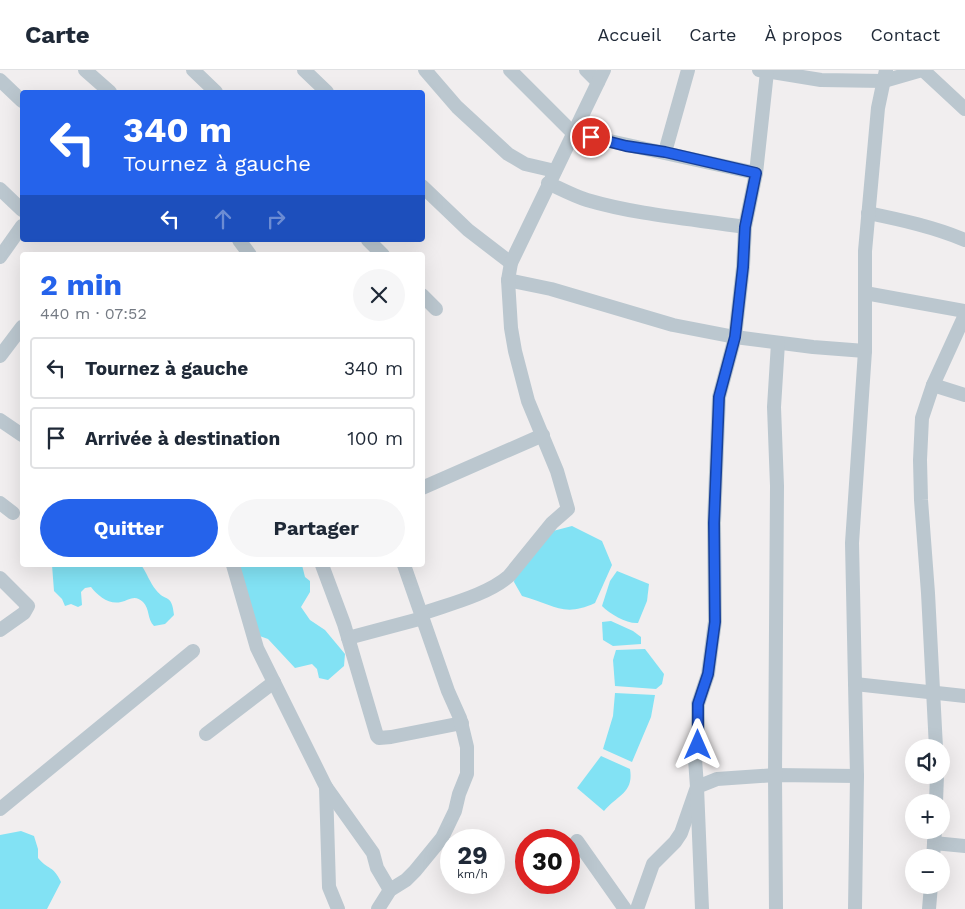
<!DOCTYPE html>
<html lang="fr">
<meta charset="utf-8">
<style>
:root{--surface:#fff;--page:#f6f6f7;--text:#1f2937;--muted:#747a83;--line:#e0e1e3;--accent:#2563eb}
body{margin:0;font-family:"Work Sans",sans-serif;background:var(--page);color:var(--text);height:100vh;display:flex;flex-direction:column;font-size:19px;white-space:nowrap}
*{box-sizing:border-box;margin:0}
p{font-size:16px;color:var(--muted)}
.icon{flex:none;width:28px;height:28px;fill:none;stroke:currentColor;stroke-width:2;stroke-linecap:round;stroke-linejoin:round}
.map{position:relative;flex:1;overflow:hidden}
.panel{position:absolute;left:20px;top:182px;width:405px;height:315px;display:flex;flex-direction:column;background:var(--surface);border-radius:5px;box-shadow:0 5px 20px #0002}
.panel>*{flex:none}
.hud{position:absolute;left:20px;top:20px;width:405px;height:152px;border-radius:5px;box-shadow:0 5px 20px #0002;background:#2563eb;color:#fff;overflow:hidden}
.fabs{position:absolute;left:905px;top:669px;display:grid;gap:10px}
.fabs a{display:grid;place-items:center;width:45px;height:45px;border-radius:50%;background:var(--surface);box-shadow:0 5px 20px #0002;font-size:25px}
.speed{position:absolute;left:440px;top:759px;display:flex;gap:10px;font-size:25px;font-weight:700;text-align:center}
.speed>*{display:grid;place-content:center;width:65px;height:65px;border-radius:50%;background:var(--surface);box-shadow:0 5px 20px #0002;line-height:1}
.speed small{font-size:12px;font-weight:400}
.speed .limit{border:8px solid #d22;background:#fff;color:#111}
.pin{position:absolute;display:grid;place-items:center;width:42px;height:42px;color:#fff;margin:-21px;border:2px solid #fff;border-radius:50%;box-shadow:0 1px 5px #0007}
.me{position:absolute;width:55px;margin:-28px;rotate:0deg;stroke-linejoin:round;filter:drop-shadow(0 0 4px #0008)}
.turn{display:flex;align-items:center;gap:18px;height:105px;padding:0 20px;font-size:22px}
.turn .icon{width:65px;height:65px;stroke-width:2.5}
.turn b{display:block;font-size:35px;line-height:42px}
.lanes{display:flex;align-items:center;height:48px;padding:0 20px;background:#0003;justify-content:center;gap:25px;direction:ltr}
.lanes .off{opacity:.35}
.round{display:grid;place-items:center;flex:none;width:52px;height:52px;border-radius:26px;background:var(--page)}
.summary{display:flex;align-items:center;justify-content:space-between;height:85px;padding:0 20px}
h1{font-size:30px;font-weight:700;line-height:38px;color:var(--accent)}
.button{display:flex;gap:10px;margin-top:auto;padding:10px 20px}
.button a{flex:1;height:58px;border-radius:30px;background:var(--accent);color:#fff;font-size:20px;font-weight:700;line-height:58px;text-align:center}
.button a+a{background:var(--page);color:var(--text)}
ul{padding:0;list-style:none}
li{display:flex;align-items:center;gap:15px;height:62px;margin:0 10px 8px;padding:0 10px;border:2px solid var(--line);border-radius:5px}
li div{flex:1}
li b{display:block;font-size:19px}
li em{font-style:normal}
header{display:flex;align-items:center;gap:30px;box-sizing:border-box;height:70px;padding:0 25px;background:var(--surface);border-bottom:1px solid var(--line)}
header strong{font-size:24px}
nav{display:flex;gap:28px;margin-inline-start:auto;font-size:18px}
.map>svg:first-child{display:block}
.water{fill:#82e2f4}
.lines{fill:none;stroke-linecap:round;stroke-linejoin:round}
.minor{stroke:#bbc7cf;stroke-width:14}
.route-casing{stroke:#184099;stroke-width:12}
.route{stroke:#2563eb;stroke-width:9}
</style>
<header>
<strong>Carte</strong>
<nav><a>Accueil</a><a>Carte</a><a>À propos</a><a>Contact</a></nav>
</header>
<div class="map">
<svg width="965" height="839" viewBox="0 0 965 839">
<rect width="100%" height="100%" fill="#f1eeef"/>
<g class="water">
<path d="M572,456L602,471L612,495L595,533C563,548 553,534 522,526L514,512L516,498L553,461Z"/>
<path d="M52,495H141C147,503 150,513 156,520C165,532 172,523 174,545L165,554L154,556C147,549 150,539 143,532C135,524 129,530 121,532C109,535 98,526 91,517L85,518L81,522L82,535L78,537L71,534L65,536L62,529L54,521Z"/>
<polygon points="241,495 302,495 305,507 310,511 310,522 301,537 310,550 325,560 345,584 344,596 328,610 319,608 317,599 312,594 295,598 268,569 254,564 233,503"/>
<path d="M617,501L649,514L647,531L638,553C627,554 610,544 602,536L610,511Z"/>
<polygon points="611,551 633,561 641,567 641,574 613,576 603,570 602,552"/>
<polygon points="645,579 664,604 662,614 656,619 615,616 613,590 616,580"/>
<polygon points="615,623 655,625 651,647 632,692 603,679 613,646"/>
<path d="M601,686L630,699C634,723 617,725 604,741L577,718Z"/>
<path d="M21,761L34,766L38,779V788C48,800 53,795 61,812L47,839H0V765Z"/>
</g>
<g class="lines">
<g class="minor">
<polyline points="85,0 110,22"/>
<polyline points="193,0 216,22"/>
<polyline points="304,0 327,22"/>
<polyline points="425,0 457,37 508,84 525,94 555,101"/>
<polyline points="510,0 573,63 756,103"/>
<polyline points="586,0 598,12"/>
<polyline points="759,0 821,10 884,11 922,0"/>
<polyline points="923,0 965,39"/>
<polyline points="0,10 22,31"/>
<polyline points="665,82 688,0"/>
<path d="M548,113C561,119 574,126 587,130C638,145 693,149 745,157"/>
<polyline points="422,116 468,160 511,193"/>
<polyline points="0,119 22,140"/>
<path d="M868,143C902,150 934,157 965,170"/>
<polyline points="239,170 250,185"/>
<polyline points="368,170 383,185"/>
<polyline points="0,187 22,156"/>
<polyline points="508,210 551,219 673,255 735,267 813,277 865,281"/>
<polyline points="865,223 965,241"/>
<polyline points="422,225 436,239"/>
<polyline points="0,286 22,257"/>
<polyline points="933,315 965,325"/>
<polyline points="0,350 22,365"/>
<polyline points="422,418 543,365"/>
<polyline points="0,433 13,443"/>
<polyline points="233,495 257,578 326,717 329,817 338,839"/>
<polyline points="322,495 344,554 377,666 379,668 391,667 462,653"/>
<polyline points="0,508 28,536 24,543 0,560"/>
<path d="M421,544C449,534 487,525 509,506L552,453L568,439L557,401L528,331L515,281L511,258L508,210L511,193L604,0"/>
<polyline points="348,568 423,548"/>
<polyline points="855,614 965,626"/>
<polyline points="206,664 274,612"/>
<polyline points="936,678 928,523 921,430 920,390 922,348 933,315 965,245"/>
<polyline points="326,717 373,783 377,798 390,820"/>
<polyline points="936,732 937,705"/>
<polyline points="0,739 193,581"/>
<polyline points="577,771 625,839"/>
<polyline points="934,773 965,776"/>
<polyline points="933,788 935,760"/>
<polyline points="378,839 390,820 406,810 415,801 442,768 455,741 459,724 467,704 467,677 460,648 448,621 404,495"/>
<polyline points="637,839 653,794 675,772 681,763 697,717 695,689 698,675 698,634 708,604 715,551 714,453 719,327 735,267 743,197 745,157 756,103 767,2"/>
<polyline points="702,839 697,717 717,709 775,705 857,706"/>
<polyline points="776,839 775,705 777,416 774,337 778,273"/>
<polyline points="855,839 857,706 852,473 865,281 865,181 878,38 886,0"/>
<polyline points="929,839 931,815"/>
</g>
</g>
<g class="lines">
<defs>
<polyline id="route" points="591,67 626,76 665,82 756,103 745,157 743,197 735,267 719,327 714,453 715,552 708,604 698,634 698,675"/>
</defs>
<use href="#route" class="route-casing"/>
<use href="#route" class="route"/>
</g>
</svg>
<div class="fabs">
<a><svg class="icon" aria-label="sound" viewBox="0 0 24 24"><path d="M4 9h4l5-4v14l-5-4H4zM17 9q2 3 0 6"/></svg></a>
<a>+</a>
<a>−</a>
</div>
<div class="speed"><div>29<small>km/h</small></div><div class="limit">30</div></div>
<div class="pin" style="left:591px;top:67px;background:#d93025"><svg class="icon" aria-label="arrive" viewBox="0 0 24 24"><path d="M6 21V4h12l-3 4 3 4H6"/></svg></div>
<svg class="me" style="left:698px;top:675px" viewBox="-20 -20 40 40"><path d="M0-17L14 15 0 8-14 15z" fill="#2563eb" stroke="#fff" stroke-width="4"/></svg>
<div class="hud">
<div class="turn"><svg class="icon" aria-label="left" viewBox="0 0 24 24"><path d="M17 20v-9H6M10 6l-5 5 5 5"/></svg><div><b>340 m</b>Tournez à gauche</div></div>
<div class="lanes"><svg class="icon" aria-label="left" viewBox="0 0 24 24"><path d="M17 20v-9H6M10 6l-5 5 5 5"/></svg><svg class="icon off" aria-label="ahead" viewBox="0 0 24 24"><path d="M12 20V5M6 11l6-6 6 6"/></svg><svg class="icon off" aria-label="right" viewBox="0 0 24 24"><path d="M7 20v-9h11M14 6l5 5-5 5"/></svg></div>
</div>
<section class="panel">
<div class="summary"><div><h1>2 min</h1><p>440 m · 07:52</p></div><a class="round"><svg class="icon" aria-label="close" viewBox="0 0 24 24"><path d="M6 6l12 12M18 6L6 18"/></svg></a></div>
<ul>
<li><svg class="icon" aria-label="left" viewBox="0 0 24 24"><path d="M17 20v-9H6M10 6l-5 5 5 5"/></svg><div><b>Tournez à gauche</b></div><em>340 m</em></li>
<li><svg class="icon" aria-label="arrive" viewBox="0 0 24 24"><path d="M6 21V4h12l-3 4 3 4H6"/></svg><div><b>Arrivée à destination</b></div><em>100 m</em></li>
</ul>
<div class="button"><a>Quitter</a><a>Partager</a></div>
</section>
</div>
